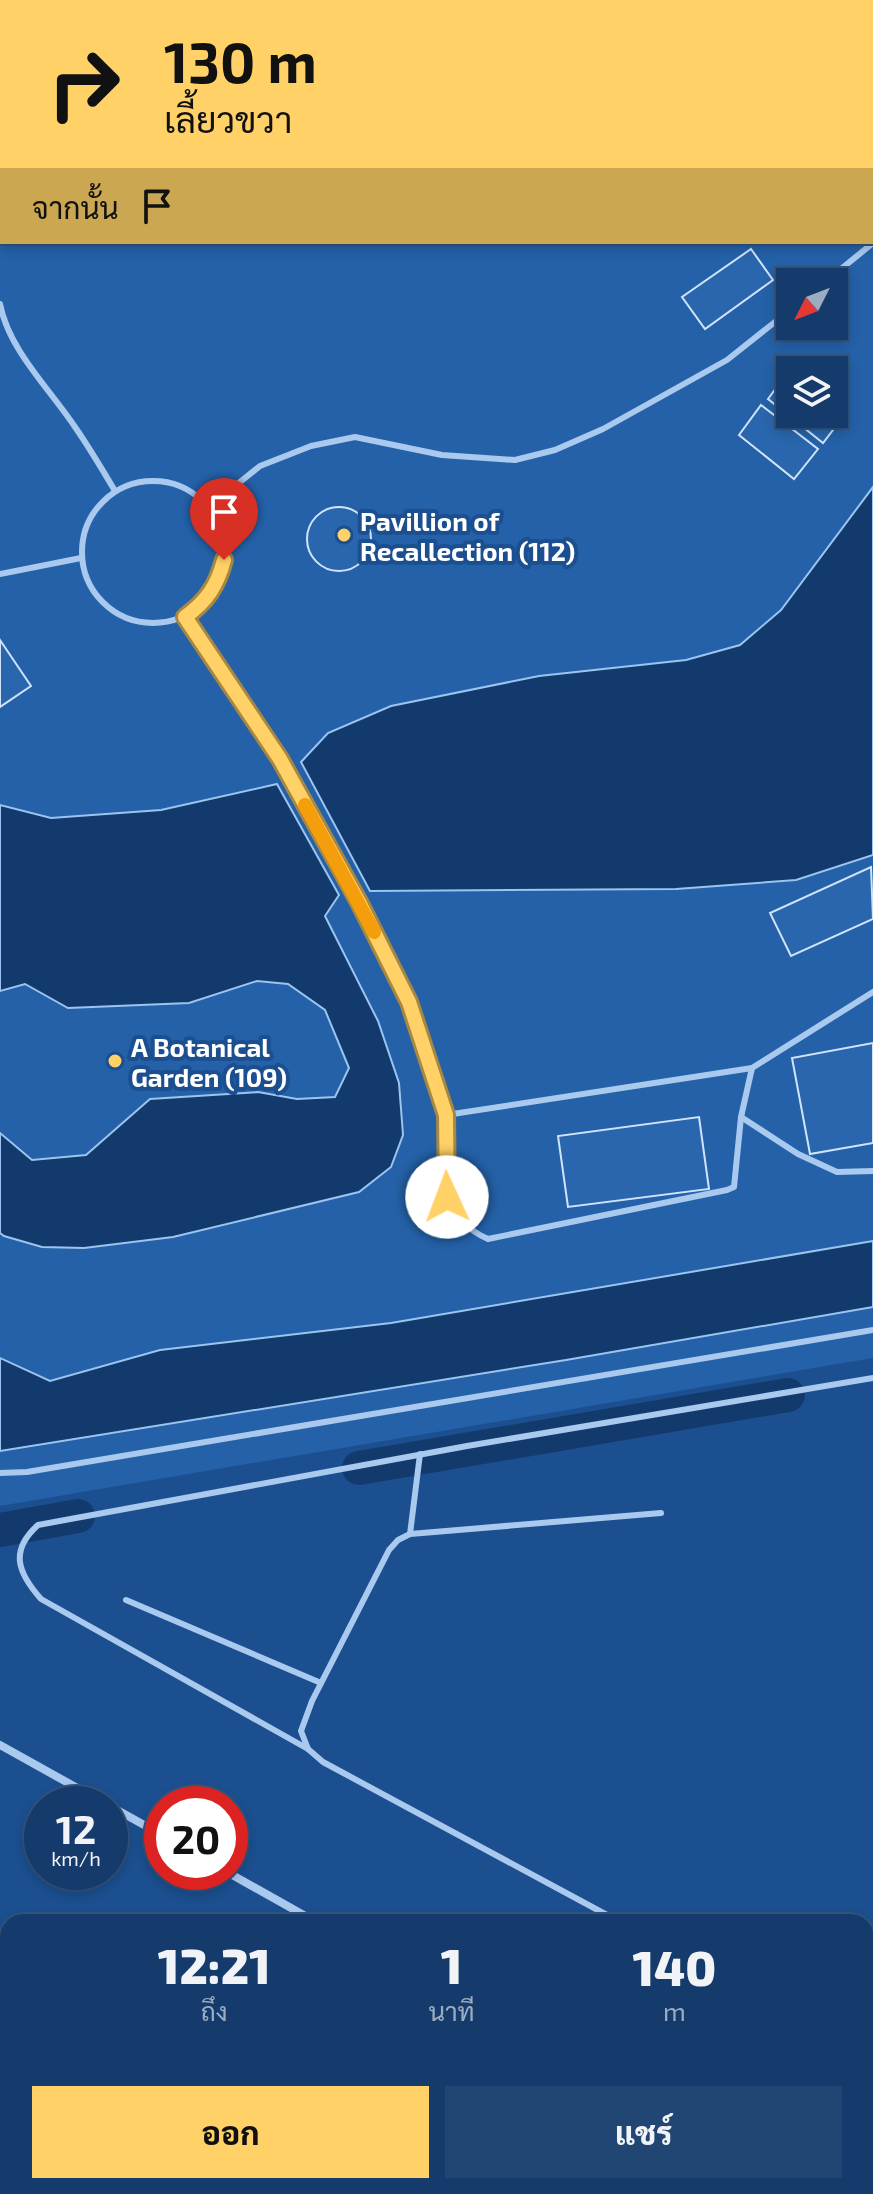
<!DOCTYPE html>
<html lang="th">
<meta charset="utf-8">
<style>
:root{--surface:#143b6b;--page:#214673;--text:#f1f3f6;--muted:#9dadc1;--line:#33557e;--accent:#ffd166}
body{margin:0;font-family:"Exo 2",Sarabun,sans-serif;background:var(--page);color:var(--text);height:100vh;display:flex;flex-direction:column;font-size:30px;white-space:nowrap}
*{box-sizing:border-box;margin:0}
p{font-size:26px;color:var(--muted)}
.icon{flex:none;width:44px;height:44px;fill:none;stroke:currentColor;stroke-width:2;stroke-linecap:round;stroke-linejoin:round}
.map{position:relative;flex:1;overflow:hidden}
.panel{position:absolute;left:0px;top:1914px;width:874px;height:280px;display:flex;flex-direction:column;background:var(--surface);border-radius:24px 24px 0 0;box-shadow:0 4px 12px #0003,0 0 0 2px var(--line)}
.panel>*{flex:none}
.top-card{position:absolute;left:0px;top:0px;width:874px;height:244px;box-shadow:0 4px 12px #0003,0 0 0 2px var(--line);background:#ffd166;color:#111;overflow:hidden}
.needle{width:52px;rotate:228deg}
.controls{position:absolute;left:776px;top:268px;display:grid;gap:16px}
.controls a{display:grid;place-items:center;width:72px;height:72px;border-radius:0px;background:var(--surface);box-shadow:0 4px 12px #0003,0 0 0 2px var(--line);font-size:40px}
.speed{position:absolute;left:24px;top:1786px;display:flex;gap:16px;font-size:40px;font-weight:700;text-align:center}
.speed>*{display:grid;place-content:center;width:104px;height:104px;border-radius:50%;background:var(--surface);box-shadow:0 4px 12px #0003,0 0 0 2px var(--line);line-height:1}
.speed small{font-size:20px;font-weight:400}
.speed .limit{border:12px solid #d22;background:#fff;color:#111}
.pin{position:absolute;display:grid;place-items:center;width:68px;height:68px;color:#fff;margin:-82px -34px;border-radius:50% 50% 50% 0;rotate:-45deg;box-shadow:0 0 8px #0007}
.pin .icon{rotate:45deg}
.me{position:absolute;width:88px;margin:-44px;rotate:358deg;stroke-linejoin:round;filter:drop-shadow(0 0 6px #0008)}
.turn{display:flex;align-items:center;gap:28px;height:168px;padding:0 32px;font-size:36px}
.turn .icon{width:104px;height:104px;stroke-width:2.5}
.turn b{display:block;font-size:56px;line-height:68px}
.then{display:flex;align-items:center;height:76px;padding:0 32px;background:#0003;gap:16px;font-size:30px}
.eta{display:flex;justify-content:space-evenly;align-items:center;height:136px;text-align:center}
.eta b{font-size:48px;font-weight:800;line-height:56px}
.primary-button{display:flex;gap:16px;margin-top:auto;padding:16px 32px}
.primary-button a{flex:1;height:92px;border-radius:0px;background:var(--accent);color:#111;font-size:32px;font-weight:800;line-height:92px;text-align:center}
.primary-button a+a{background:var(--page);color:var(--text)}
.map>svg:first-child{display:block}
.green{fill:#2461a8;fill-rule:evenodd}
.water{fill:#123a6d;stroke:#9cc4f0;stroke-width:2}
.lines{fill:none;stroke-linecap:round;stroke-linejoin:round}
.canal{stroke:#123a6d;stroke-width:34}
.building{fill:#2a66ad;stroke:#cfe3fa;stroke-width:2}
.lane{stroke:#a9c9ee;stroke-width:6}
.street{stroke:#a9c9ee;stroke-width:8}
.route-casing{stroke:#a68842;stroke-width:20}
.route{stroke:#ffd166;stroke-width:14}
.slow{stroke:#f59e0b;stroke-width:14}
.poi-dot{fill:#ffd166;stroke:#1b4f8f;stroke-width:3}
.labels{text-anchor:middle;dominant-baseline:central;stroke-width:8;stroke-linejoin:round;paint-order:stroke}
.poi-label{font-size:26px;font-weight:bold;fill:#fff;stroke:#1b4f8f;text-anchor:start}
</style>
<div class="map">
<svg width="873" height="2194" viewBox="0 0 873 2194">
<rect width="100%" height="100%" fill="#1b4f8f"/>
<path class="green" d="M0,0H873V1358L0,1506ZM2,2H872V242H2ZM790,282H834V326H790ZM790,370H834V414H790Z"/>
<g class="water">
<polygon points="0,0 301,0 2,2 0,78"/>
<polygon points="873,487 873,855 796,880 676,889 370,891 301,762 328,733 391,706 539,676 686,660 740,645 781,610"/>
<polygon points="277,784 339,895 325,916 378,1021 399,1083 403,1135 391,1167 359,1192 173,1237 84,1248 42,1247 4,1236 0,1233 0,1133 32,1160 86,1155 150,1099 258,1092 297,1099 335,1097 349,1068 325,1010 288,984 257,981 189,1003 68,1008 25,984 0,991 0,805 51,818 161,810"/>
<polygon points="873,1241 873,1307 566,1360 0,1451 0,1358 50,1381 160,1350 391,1323"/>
</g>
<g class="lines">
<g class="canal">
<polyline points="359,1468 788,1395"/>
<polyline points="0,1530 78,1516"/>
</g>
</g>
<g class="building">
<polygon points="751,249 773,280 705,329 682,297"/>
<polygon points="790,369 790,414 834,414 834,403 846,413 823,443 768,399"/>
<polygon points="761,405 818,449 794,479 739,435"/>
<circle cx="339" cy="539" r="32"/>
<polygon points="0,640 31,686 0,707"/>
<polygon points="871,867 873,919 791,956 770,913"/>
<polygon points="873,1043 873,1143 810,1154 792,1058"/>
<polygon points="699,1117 709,1189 568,1207 558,1136"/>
</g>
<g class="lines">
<g class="lane">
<polyline points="495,2 498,0"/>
<polyline points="0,196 2,195"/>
<polyline points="825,282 873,243"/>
<path d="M0,304C9,350 49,388 75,427C89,447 102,469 115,491"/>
<circle cx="153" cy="552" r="71"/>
<polyline points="209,507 260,466 311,446 355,437 442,455 515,460 555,450 603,429 727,360 790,310"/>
<polyline points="0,574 81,558"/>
<path d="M185,617C266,740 348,864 408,1000C424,1036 434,1077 446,1115L752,1068L873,992"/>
<path d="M446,1115C446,1164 435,1216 488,1239L727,1190L734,1187L741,1117L752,1068"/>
<polyline points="741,1117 798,1154 837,1172 873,1171"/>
<polyline points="0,1473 27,1472 873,1330"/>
<polyline points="410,1534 420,1454"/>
<polyline points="126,1600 321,1683"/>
<path d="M308,1749L41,1599C18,1573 9,1551 38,1525L467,1446L873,1378"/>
<polyline points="620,1922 323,1762 308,1749 301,1731 312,1701 389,1550 398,1540 410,1534 661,1513"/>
<polyline points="866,2052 873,2056"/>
</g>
<g class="street">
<polyline points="0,1745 106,1804"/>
<polyline points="110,1806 162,1835"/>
<polyline points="227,1872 316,1922"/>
<polyline points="0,1982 8,1986"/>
<polyline points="0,2034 8,2092"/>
<polyline points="21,2186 22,2194"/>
<polyline points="383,2186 398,2194"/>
<polyline points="743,2194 747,2186"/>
</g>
</g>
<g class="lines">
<defs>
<path id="route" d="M224,560C217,586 207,601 185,617L280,759L360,904L409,1002L446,1115L447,1197"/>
</defs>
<use href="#route" class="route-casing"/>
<use href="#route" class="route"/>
<polyline class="slow" points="305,805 374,932"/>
</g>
<g class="poi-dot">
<circle cx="344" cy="535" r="8"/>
<circle cx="115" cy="1061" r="8"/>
</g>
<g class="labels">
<g class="poi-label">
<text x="360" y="520">Pavillion of<tspan x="360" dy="30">Recallection (112)</tspan></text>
<text x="131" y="1046">A Botanical<tspan x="131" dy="30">Garden (109)</tspan></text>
</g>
</g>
</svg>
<div class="controls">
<a><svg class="needle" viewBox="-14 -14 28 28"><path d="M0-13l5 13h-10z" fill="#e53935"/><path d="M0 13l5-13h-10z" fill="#9dadc1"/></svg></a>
<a><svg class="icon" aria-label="layers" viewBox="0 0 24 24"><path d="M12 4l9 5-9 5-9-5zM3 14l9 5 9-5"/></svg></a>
</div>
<div class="speed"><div>12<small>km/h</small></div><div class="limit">20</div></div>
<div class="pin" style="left:224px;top:560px;background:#d93025"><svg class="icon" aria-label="arrive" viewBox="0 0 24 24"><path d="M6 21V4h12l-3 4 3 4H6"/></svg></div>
<svg class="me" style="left:447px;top:1197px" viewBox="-20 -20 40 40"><circle r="19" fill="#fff"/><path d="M0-13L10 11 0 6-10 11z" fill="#ffd166"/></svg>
<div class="top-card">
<div class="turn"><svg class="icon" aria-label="right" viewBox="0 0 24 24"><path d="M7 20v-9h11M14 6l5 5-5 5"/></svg><div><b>130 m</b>เลี้ยวขวา</div></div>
<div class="then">จากนั้น<svg class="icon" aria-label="arrive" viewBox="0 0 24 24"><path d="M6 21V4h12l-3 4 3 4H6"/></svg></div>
</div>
<section class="panel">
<div class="eta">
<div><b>12:21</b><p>ถึง</p></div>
<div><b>1</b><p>นาที</p></div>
<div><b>140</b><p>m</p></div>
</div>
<div class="primary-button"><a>ออก</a><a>แชร์</a></div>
</section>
</div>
